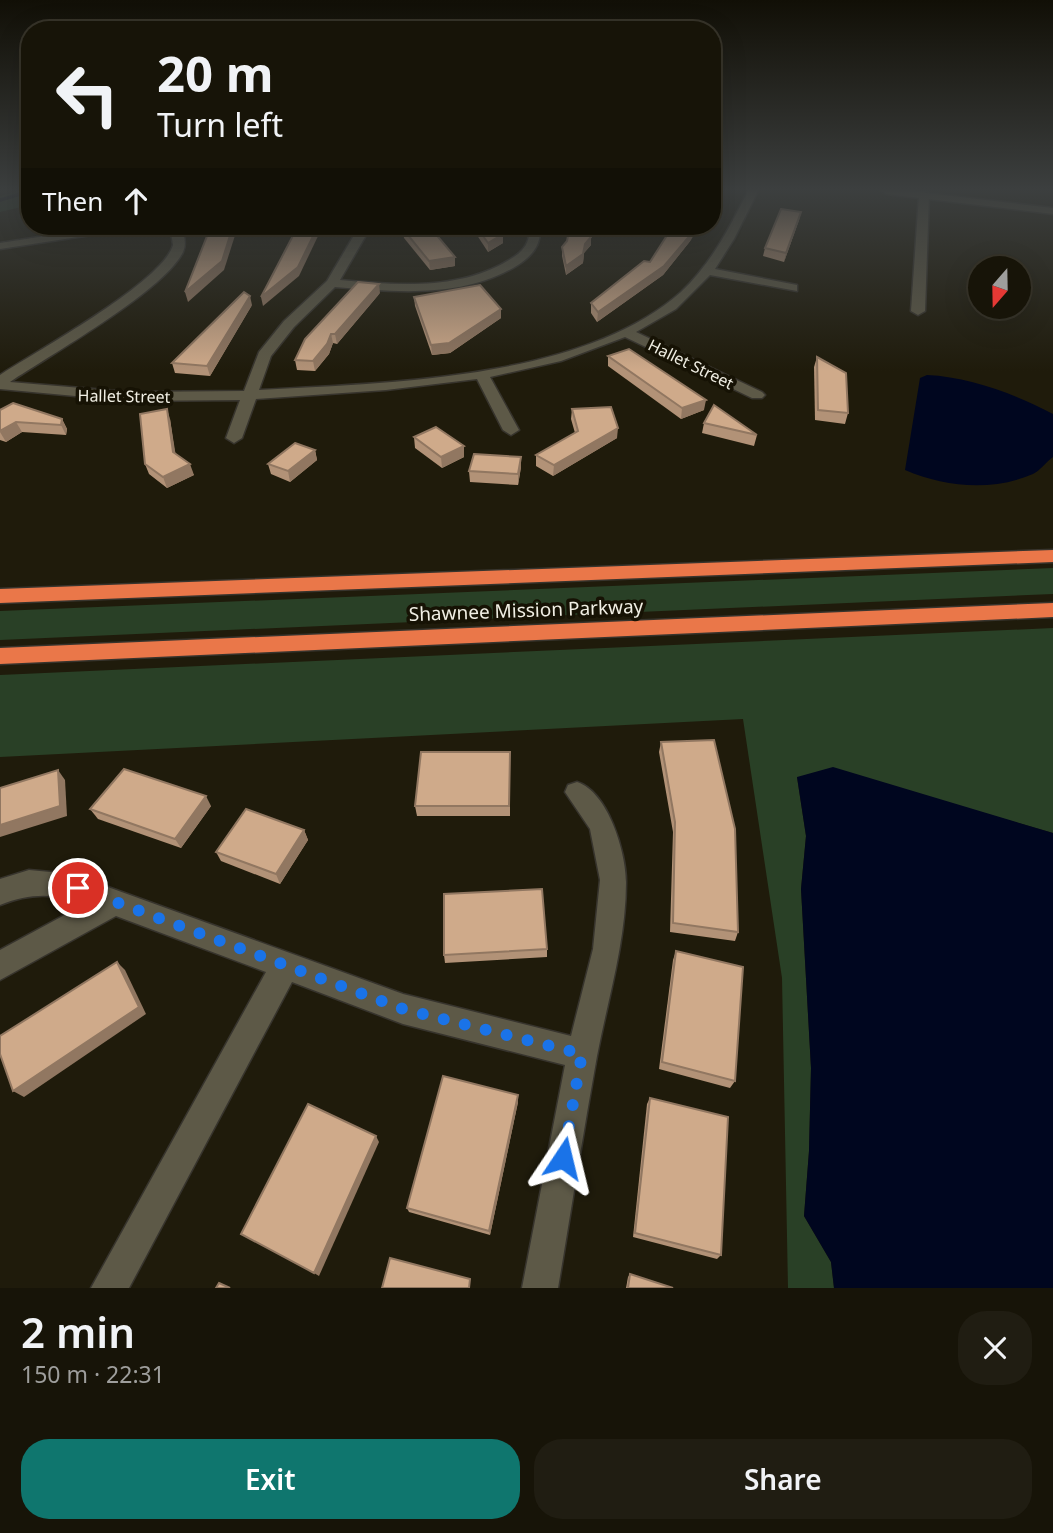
<!DOCTYPE html>
<meta charset="utf-8">
<style>
:root{--surface:#171408;--page:#201d12;--text:#f1f3f6;--muted:#9e9e9c;--line:#363329;--accent:#0f766e}
body{margin:0;font-family:"Noto Sans",sans-serif;background:var(--page);color:var(--text);height:100vh;display:flex;flex-direction:column;font-size:26px;white-space:nowrap}
*{box-sizing:border-box;margin:0}
p{font-size:23px;color:var(--muted)}
.icon{flex:none;width:38px;height:38px;fill:none;stroke:currentColor;stroke-width:2;stroke-linecap:round;stroke-linejoin:round}
.map{position:relative;height:1288px;overflow:hidden}
.panel{display:flex;flex-direction:column;background:var(--surface);flex:1}
.panel>*{flex:none}
.hud{position:absolute;left:21px;top:21px;width:700px;height:214px;border-radius:28px;box-shadow:0 7px 28px #0002,0 0 0 2px var(--line);background:#171408;color:var(--text);overflow:hidden}
.needle{width:46px;rotate:200deg}
.controls{position:absolute;left:968px;top:256px;display:grid;gap:14px}
.controls a{display:grid;place-items:center;width:63px;height:63px;border-radius:50%;background:var(--surface);box-shadow:0 7px 28px #0002,0 0 0 2px var(--line);font-size:35px}
.pin{position:absolute;display:grid;place-items:center;width:60px;height:60px;color:#fff;margin:-30px;border:4px solid #fff;border-radius:50%;box-shadow:0 2px 7px #0007}
.me{position:absolute;width:77px;margin:-38px;rotate:10deg;stroke-linejoin:round;filter:drop-shadow(0 0 5px #0008)}
.turn{display:flex;align-items:center;gap:24px;height:147px;padding:0 21px;font-size:32px}
.turn .icon{width:91px;height:91px;stroke-width:2.5}
.turn b{display:block;font-size:49px;line-height:60px}
.then{display:flex;align-items:center;height:66px;padding:0 21px;background:#0003;gap:14px;font-size:26px}
.round{display:grid;place-items:center;flex:none;width:74px;height:74px;border-radius:28px;background:var(--page)}
.headline{display:flex;align-items:center;justify-content:space-between;height:119px;padding:0 21px}
h1{font-size:42px;font-weight:600;line-height:52px}
.primary-button{display:flex;gap:14px;margin-top:auto;padding:14px 21px}
.primary-button a{flex:1;height:80px;border-radius:28px;background:var(--accent);color:#fff;font-size:28px;font-weight:600;line-height:80px;text-align:center}
.primary-button a+a{background:var(--page);color:var(--text)}
.map>svg:first-child{display:block}
.green{fill:#294026}
.water{fill:#00061f}
.lines{fill:none;stroke-linecap:round;stroke-linejoin:round}
.stream{stroke:#00061f;stroke-width:3.5}
.minor-casing{stroke:#37342d;stroke-width:3}
.tertiary-casing{stroke:#37342d;stroke-width:3}
.motorway-casing{stroke:#37342d;stroke-width:3}
.minor{fill:#5d5947;fill-rule:evenodd}
.tertiary{fill:#5d5947;fill-rule:evenodd}
.motorway{fill:#ea7749;fill-rule:evenodd}
.wall{fill:#b29277}
.shaded-wall{fill:#917761}
.building{fill:#cfaa8a;stroke:#917761;stroke-width:2}
.route{stroke:#1a73e8;stroke-width:12;stroke-dasharray:0 21.6}
.labels{text-anchor:middle;dominant-baseline:central;stroke-width:7;stroke-linejoin:round;paint-order:stroke}
.far-street-label{font-size:16px;fill:#f0eee3;stroke:#161204}
.street-label{font-size:19px;fill:#f0eee3;stroke:#161204}
</style>
<div class="map">
<svg width="1053" height="1288" viewBox="0 0 1053 1288">
<rect width="100%" height="100%" fill="#1f1b0b"/>
<g class="green">
<polygon points="19,191 30,191 30,205 0,212 0,196"/>
<polygon points="1053,568 1053,594 0,640 0,611"/>
<polygon points="1053,628 1053,833 890,786 797,777 806,836 801,889 811,1068 809,1151 804,1216 831,1262 834,1288 788,1288 782,978 743,719 0,757 0,675"/>
</g>
<g class="water">
<path d="M927,375C970,377 1015,394 1053,414V457C1046,462 1040,471 1033,474C991,492 945,487 905,470L920,378Z"/>
<polygon points="833,767 1053,833 1053,1288 834,1288 831,1262 804,1216 809,1151 811,1068 801,889 806,836 797,777"/>
</g>
<g class="lines">
<polyline class="stream" points="0,200 30,191"/>
<defs>
<g id="minor">
<path d="M748,191H758L734,239L715,269L797,285V291L710,275L676,309L636,332L762,392L765,395L762,398H752L625,337L561,361L490,377L519,430L511,435L503,430L477,379L386,390L256,399L242,438L234,443L226,438L240,400L129,401L0,389V375C35,352 163,282 173,245L170,226H180C184,234 187,243 183,252C164,291 50,355 10,382L129,392L244,391L259,352L284,321L327,281L353,237L359,234L365,237L340,280C397,285 458,291 509,260C523,252 531,243 529,226H539C543,243 532,256 518,265C463,299 397,292 335,287L294,327L271,356L259,390C385,383 582,380 681,292C711,264 730,227 748,191Z"/>
<polygon points="924,192 929,195 925,311 918,315 911,311 919,195"/>
<path d="M577,782C608,792 626,852 626,882C626,942 608,998 597,1056C583,1133 571,1211 558,1288H522L565,1065L403,1024L292,982L129,1288H91L266,972L116,916L0,980V950L85,904C54,893 31,893 0,905V879L29,870L72,874L403,994L571,1036L593,949L600,880L590,829L565,792L568,785Z"/>
</g>
<g id="tertiary">
<polygon points="881,191 909,191 1053,208 1053,214 886,194"/>
<polygon points="110,226 136,226 130,229 0,249 0,243"/>
</g>
<g id="motorway">
<polygon points="1053,550 1053,562 0,603 0,589"/>
<polygon points="1053,603 1053,617 0,664 0,648"/>
</g>
</defs>
<use href="#minor" class="minor-casing"/>
<use href="#tertiary" class="tertiary-casing"/>
<use href="#motorway" class="motorway-casing"/>
<use href="#minor" class="minor"/>
<use href="#tertiary" class="tertiary"/>
<use href="#motorway" class="motorway"/>
</g>
<g class="wall">
<polygon points="801,212 799,220 784,262 763,256 765,248"/>
<polygon points="471,226 502,226 503,243 488,252"/>
<polygon points="403,229 455,266 430,270 404,238"/>
<polygon points="591,237 591,245 584,253 583,263 566,275 562,256 562,247"/>
<polygon points="691,240 663,275 597,322 591,313 591,303 650,262"/>
<polygon points="380,293 337,344 333,343 329,354 315,371 297,370 295,360"/>
<polygon points="414,297 501,309 501,318 450,353 432,355 415,306"/>
<polygon points="252,305 210,376 175,373 172,363"/>
<polygon points="608,356 704,410 681,419 608,366"/>
<polygon points="817,357 848,413 845,424 815,420 814,367"/>
<polygon points="572,409 617,438 553,476 536,466 536,455 575,433 571,419"/>
<polygon points="0,410 62,419 67,429 66,435 22,432 6,442 0,440"/>
<polygon points="170,419 175,454 194,475 167,488 149,474 145,464"/>
<polygon points="704,423 757,435 754,446 702,433"/>
<polygon points="414,437 464,446 464,457 442,468 415,448"/>
<polygon points="315,450 317,460 290,482 271,474 268,464"/>
<polygon points="521,457 521,467 518,485 470,482 469,471"/>
<polygon points="661,742 738,932 735,941 670,932 673,832 659,752"/>
<polygon points="510,752 510,816 417,816 415,806"/>
<polygon points="211,806 181,848 98,819 90,809"/>
<polygon points="304,830 308,840 280,884 221,861 216,852"/>
<polygon points="547,949 547,957 445,963 444,955"/>
<polygon points="676,951 735,1081 730,1088 659,1069 673,960"/>
<polygon points="518,1095 518,1102 490,1235 409,1212 407,1208"/>
<polygon points="650,1098 721,1255 717,1259 633,1237 647,1104"/>
<polygon points="630,1274 673,1288 626,1288 628,1277"/>
</g>
<g class="shaded-wall">
<polygon points="715,191 716,191 715,196 712,202 712,196"/>
<polygon points="801,212 799,220 784,262 786,253"/>
<polygon points="233,226 238,226 224,270 188,302 185,292"/>
<polygon points="318,226 319,234 299,276 263,306 261,297"/>
<polygon points="696,226 699,226 691,240 663,275 597,322 598,312"/>
<polygon points="503,234 503,243 488,252 488,243"/>
<polygon points="591,237 591,245 584,253 583,263 566,275 566,266"/>
<polygon points="455,257 455,266 430,270 429,261"/>
<polygon points="379,284 380,293 337,344 335,334"/>
<polygon points="250,296 252,305 210,376 207,366"/>
<polygon points="501,309 501,318 450,353 432,355 431,345"/>
<polygon points="331,334 333,343 329,354 315,371 313,361"/>
<polygon points="706,400 704,410 681,419 682,408"/>
<polygon points="167,409 170,419 177,463 173,452"/>
<polygon points="62,419 67,429 66,435 61,425"/>
<polygon points="16,422 22,432 6,442 0,432"/>
<polygon points="618,428 617,438 553,476 554,465"/>
<polygon points="464,446 464,457 442,468 441,457"/>
<polygon points="315,450 317,460 290,482 288,471"/>
<polygon points="521,457 521,467 518,485 518,474"/>
<polygon points="190,464 194,475 167,488 163,477"/>
<polygon points="58,770 65,780 67,816 0,837 0,825"/>
<polygon points="206,796 211,806 181,848 175,839"/>
<polygon points="304,830 308,840 280,884 276,874"/>
<polygon points="117,962 125,970 146,1014 24,1097 13,1091"/>
<polygon points="518,1095 518,1102 490,1235 489,1231"/>
<polygon points="376,1136 379,1142 319,1276 314,1273"/>
</g>
<g class="building">
<polygon points="781,209 801,212 786,253 765,248"/>
<polygon points="211,226 233,226 222,261 185,292"/>
<polygon points="298,226 318,226 298,267 261,297"/>
<polygon points="405,226 429,226 455,257 429,261 403,229"/>
<polygon points="476,226 502,226 503,234 488,243"/>
<polygon points="570,226 587,226 591,237 585,244 583,254 566,266 562,247 567,241"/>
<polygon points="673,226 696,226 693,232 664,266 598,312 591,303 644,261 650,262"/>
<polygon points="358,282 379,284 335,334 331,334 327,344 313,361 295,360 305,339"/>
<polygon points="480,285 501,309 449,343 431,345 414,297"/>
<polygon points="244,292 250,296 207,366 172,363"/>
<polygon points="629,349 706,400 682,408 608,356"/>
<polygon points="817,357 846,373 848,413 818,410"/>
<polygon points="13,403 62,419 61,425 16,422 0,431 0,410"/>
<polygon points="714,405 757,435 704,423"/>
<polygon points="611,407 618,428 554,465 536,455 578,431 572,409"/>
<polygon points="167,409 173,452 190,464 163,477 145,464 140,414"/>
<polygon points="436,427 464,446 441,457 414,437"/>
<polygon points="295,443 315,450 288,471 268,464"/>
<polygon points="474,454 521,457 518,474 469,471"/>
<polygon points="714,740 735,829 738,932 673,923 675,822 661,742"/>
<polygon points="421,752 510,752 509,806 415,806"/>
<polygon points="124,769 206,796 175,839 90,809"/>
<polygon points="58,770 60,806 0,825 0,788"/>
<polygon points="246,809 304,830 276,874 216,852"/>
<polygon points="542,889 547,949 444,955 444,894"/>
<polygon points="676,951 743,967 735,1081 662,1062"/>
<polygon points="117,962 139,1007 13,1091 0,1054 0,1036"/>
<polygon points="443,1076 518,1095 489,1231 407,1208"/>
<polygon points="650,1098 728,1117 721,1255 635,1233"/>
<polygon points="308,1104 376,1136 314,1273 241,1234"/>
<polygon points="390,1258 470,1279 469,1288 382,1288"/>
<polygon points="630,1274 673,1288 628,1288"/>
<polygon points="219,1283 230,1288 216,1288"/>
</g>
<linearGradient id="sky" x2="0" y2="1"><stop stop-color="#110f06"/><stop offset="0.51" stop-color="#3c3f3f"/><stop offset="1" stop-color="#3c3f3f" stop-opacity="0"/></linearGradient>
<rect width="1053" height="371" fill="url(#sky)"/>
<g class="lines">
<polyline class="route" points="78,888 403,1009 582,1054 563,1158"/>
</g>
<g class="labels">
<g class="far-street-label">
<text transform="translate(691 364) rotate(26)">Hallet Street</text>
<text transform="translate(124 396) rotate(1)">Hallet Street</text>
</g>
<g class="street-label">
<text transform="translate(526 610) rotate(-2)">Shawnee Mission Parkway</text>
</g>
</g>
</svg>
<div class="controls">
<a><svg class="needle" viewBox="-14 -14 28 28"><path d="M0-13l5 13h-10z" fill="#e53935"/><path d="M0 13l5-13h-10z" fill="#9e9e9c"/></svg></a>
</div>
<div class="pin" style="left:78px;top:888px;background:#d93025"><svg class="icon" aria-label="arrive" viewBox="0 0 24 24"><path d="M6 21V4h12l-3 4 3 4H6"/></svg></div>
<svg class="me" style="left:563px;top:1158px" viewBox="-20 -20 40 40"><path d="M0-17L14 15 0 8-14 15z" fill="#1a73e8" stroke="#fff" stroke-width="4"/></svg>
<div class="hud">
<div class="turn"><svg class="icon" aria-label="left" viewBox="0 0 24 24"><path d="M17 20v-9H6M10 6l-5 5 5 5"/></svg><div><b>20 m</b>Turn left</div></div>
<div class="then">Then<svg class="icon" aria-label="ahead" viewBox="0 0 24 24"><path d="M12 20V5M6 11l6-6 6 6"/></svg></div>
</div>
</div>
<section class="panel">
<div class="headline"><div><h1>2 min</h1><p>150 m · 22:31</p></div><a class="round"><svg class="icon" aria-label="close" viewBox="0 0 24 24"><path d="M6 6l12 12M18 6L6 18"/></svg></a></div>
<div class="primary-button"><a>Exit</a><a>Share</a></div>
</section>
